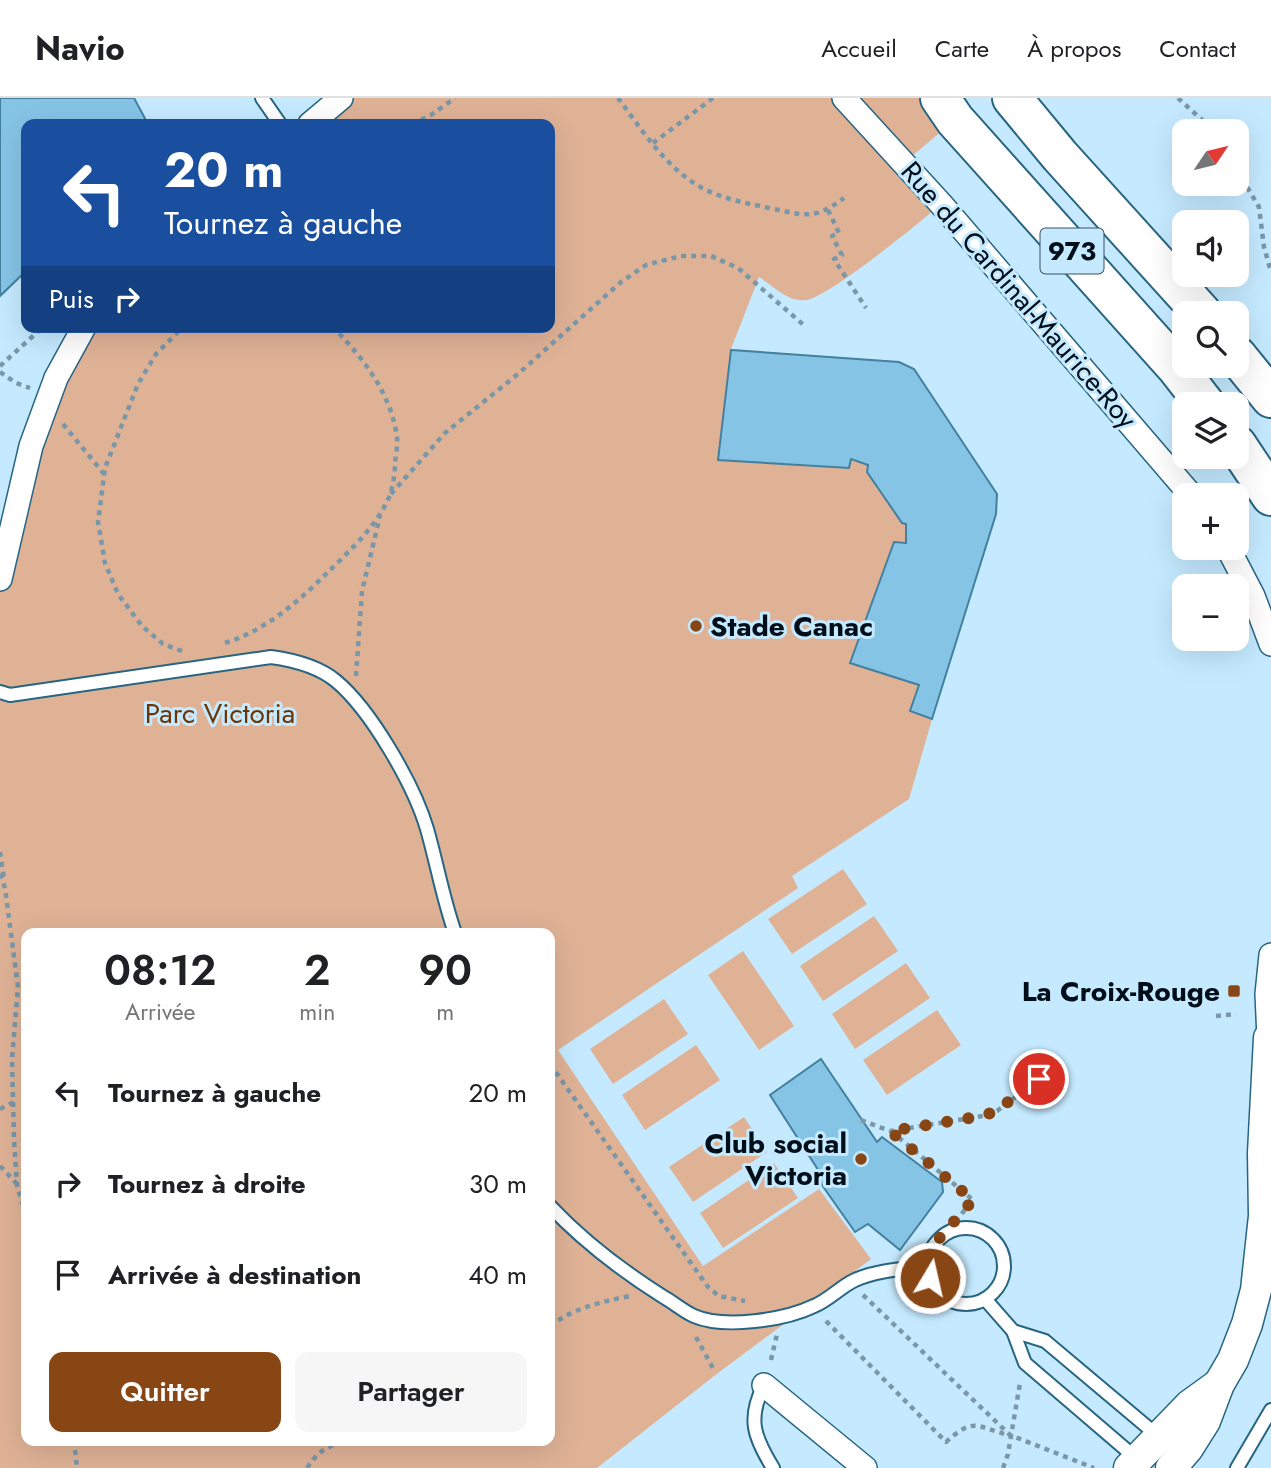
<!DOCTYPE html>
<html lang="fr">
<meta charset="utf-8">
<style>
:root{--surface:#fff;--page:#f6f6f6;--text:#202124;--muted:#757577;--line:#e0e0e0;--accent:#884614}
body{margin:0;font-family:Jost,sans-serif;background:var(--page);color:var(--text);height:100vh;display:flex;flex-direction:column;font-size:26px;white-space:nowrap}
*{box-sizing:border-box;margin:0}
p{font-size:23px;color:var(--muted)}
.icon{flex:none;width:38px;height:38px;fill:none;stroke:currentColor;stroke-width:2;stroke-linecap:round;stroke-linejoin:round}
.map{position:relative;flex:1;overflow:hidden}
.panel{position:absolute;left:21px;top:830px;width:534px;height:518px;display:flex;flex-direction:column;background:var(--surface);border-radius:14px;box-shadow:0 7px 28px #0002}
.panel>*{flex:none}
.guide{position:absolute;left:21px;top:21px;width:534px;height:214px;border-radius:14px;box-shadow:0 7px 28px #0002;background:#1a4fa0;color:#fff;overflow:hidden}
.needle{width:46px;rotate:55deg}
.fabs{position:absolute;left:1172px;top:21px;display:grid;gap:14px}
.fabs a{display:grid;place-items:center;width:77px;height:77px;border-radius:14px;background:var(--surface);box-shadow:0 7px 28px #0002;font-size:35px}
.pin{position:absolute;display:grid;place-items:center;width:60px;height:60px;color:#fff;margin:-30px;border:4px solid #fff;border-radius:50%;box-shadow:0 2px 7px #0007}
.me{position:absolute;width:77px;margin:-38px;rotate:9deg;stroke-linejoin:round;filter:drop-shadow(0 0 5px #0008)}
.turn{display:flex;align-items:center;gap:24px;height:147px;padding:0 28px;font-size:32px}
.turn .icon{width:91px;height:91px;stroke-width:2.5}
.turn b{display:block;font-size:49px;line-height:60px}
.then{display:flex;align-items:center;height:66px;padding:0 28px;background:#0003;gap:14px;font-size:26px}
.eta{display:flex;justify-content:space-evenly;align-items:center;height:119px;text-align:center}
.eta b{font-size:42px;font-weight:600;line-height:49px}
.primary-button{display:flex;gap:14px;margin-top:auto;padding:14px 28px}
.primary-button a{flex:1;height:80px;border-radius:14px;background:var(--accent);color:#fff;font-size:28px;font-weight:600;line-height:80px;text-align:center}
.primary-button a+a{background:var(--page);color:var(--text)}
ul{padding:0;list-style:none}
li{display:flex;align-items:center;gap:21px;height:91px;padding:0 28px}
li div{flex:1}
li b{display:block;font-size:26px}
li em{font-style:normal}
header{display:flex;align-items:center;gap:42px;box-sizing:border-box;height:98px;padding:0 35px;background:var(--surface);border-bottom:2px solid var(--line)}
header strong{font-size:33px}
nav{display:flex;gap:38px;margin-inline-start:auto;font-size:24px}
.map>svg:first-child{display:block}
.green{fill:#dfb296;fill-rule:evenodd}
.building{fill:#86c4e6;stroke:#43809f;stroke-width:2}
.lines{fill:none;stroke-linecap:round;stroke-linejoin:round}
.service-casing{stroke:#276583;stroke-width:16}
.minor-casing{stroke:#276583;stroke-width:26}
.tertiary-casing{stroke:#276583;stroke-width:33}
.motorway-casing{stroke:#276583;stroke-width:42}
.path{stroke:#7a97a8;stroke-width:4.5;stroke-dasharray:5 5;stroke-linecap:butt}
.service{stroke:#fff;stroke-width:12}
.minor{stroke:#fff;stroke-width:23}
.tertiary{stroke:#fff;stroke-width:30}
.motorway{stroke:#fff;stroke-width:38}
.route{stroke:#884614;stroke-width:12;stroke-dasharray:0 21.6}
.poi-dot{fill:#884614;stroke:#c5eaff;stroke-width:2.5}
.labels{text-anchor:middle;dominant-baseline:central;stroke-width:6;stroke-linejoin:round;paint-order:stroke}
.shield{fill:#c5eaff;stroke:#3b505f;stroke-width:2}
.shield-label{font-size:26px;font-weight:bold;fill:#000e1a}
.street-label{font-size:28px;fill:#000e1a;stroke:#c5eaff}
.poi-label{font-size:28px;font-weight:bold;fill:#000e1a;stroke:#c5eaff;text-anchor:end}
.park-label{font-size:28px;fill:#6d3505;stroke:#c5eaff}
</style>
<header>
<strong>Navio</strong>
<nav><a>Accueil</a><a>Carte</a><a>À propos</a><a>Contact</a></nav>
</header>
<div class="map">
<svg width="1271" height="1370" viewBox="0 0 1271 1370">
<rect width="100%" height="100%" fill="#c5eaff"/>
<g class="green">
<path d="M341,0H940L955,22L905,64L941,106C922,123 826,201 806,202C787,204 774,188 759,179L731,251L899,264L914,271L997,396L909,701L792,778L798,790L558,952L703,1168L819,1091L871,1161L714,1278L597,1370H0V481L31,348L91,229H550V26H310ZM26,835H550V1342H26Z"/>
<polygon points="843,771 867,806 792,856 768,821"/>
<polygon points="874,818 898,853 823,903 800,868"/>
<polygon points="743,853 794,928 759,952 708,877"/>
<polygon points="906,865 930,900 855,951 832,916"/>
<polygon points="664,901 688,936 613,986 590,951"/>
<polygon points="937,912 961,947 887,997 863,962"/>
<polygon points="696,947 720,982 645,1032 622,997"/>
<polygon points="744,1019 767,1054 693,1104 669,1069"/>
<polygon points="774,1065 798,1100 723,1150 700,1115"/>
</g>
<g class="building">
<polygon points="0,0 134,0 148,26 152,23 154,26 26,26 26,173 0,198"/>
<polygon points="731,252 899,264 914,271 997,396 996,416 932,621 910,613 919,587 850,565 894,444 906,445 906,426 902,425 867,374 868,367 851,361 849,370 718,362"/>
<polygon points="821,961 877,1044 882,1039 942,1084 943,1094 900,1152 868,1126 855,1134 817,1080 822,1078 770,997"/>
</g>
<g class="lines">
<defs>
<g id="service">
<polyline points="262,0 280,26"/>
<path d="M0,594L10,597L271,559C293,562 318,568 336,583C371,612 414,687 427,731C437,766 443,801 455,835"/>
<path d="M550,1108C583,1143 621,1172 662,1198C673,1204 683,1213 694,1218C724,1231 785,1222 814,1208C829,1202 840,1189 855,1182C877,1172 904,1171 928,1168"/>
<circle cx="966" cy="1168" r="38"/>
<polyline points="985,1201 1013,1233 1025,1265 1137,1361"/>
<polyline points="1013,1233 1045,1243 1158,1338"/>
<path d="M764,1287C747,1321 754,1339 773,1370"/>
<polyline points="1237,1370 1271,1312"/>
</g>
<g id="minor">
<polyline points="844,0 941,106 1191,397"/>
<polyline points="310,26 341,0"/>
<polyline points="1228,450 1253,498 1271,546"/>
<polyline points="0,481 31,348 56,280 84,229"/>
<polyline points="1269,940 1267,896 1271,857"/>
<polyline points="764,1287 865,1370"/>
</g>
<g id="tertiary">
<polyline points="1129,1370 1190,1307 1219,1286"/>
<polyline points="1171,1370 1188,1350 1205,1323 1219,1286 1233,1262 1247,1226 1256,1192 1264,1118 1263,1055 1269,940 1271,940"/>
</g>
<g id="motorway">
<polyline points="940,0 955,22 1177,270 1205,306"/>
<polyline points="1012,0 1060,58 1202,215"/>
<polyline points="1237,258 1271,300"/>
<polyline points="1237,347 1271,398"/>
</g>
</defs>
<use href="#service" class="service-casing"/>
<use href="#minor" class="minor-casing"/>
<use href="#tertiary" class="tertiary-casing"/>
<use href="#motorway" class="motorway-casing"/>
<g class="path">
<path d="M618,0C642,32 666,70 702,90C723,101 746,105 769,110C804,117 813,123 844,100"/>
<polyline points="1178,0 1214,33"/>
<polyline points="240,26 247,19"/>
<polyline points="412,26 431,17 455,0"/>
<polyline points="653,45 713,0"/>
<polyline points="1237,72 1259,109 1264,149 1271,174"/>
<polyline points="828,112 839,135 832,138 842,157 834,161 866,210"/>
<polyline points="0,268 43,229"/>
<polyline points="0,274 16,285 30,290"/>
<polyline points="63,326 104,376"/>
<polyline points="391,396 445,335 518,276 621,184 646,167 681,158 711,158 738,170 806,229"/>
<path d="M225,545C264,533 297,505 326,476C349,453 377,429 390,397C393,387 395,376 395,365C396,357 398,347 397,339C391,295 363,260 333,229"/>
<polyline points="182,553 163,546 142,528 118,496 105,465 98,424 105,370 138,286 156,256 183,229"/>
<polyline points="356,578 362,493 380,418"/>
<polyline points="0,754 4,781"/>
<polyline points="0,776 5,790 18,889 12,961 14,1041 17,1087 26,1118"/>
<polyline points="1216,918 1236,916"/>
<polyline points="550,966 708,1189 719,1198 745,1203"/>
<polyline points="0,1011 14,1004"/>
<polyline points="861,1022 890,1033 983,1018 997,1013 1039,981"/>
<polyline points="891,1033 973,1102 944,1137"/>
<polyline points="0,1068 17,1086"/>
<polyline points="863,1197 1010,1337 1094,1370"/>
<path d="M826,1223L946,1344C974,1319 975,1328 1008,1337"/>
<path d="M550,1228C574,1210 600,1204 630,1198"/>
<polyline points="696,1239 714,1272"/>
<polyline points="771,1262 777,1236"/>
<polyline points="74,1342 77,1370"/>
<path d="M307,1370C324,1345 332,1348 360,1342"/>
<polyline points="1003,1370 1008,1356 1020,1285"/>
</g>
<use href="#service" class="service"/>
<use href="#minor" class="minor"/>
<use href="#tertiary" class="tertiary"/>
<use href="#motorway" class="motorway"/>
</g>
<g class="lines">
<polyline class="route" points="930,1180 930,1156 935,1145 973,1102 890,1033 983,1018 996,1013 1039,981"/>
</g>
<g class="poi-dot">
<circle cx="696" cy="528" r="7"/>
<rect x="1227" y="886" width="14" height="14" rx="3.5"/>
<circle cx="861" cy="1061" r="7"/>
</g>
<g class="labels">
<rect class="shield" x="1040.5" y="130.5" width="63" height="45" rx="5"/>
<g class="shield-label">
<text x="1072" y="153">973</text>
</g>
<g class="street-label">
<text transform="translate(1019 197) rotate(49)">Rue du Cardinal-Maurice-Roy</text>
</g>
<g class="poi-label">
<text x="710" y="528" text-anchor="start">Stade Canac</text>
<text x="1220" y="893">La Croix-Rouge</text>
<text x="847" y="1045">Club social<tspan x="847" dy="32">Victoria</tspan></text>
</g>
<g class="park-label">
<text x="220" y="615">Parc Victoria</text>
</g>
</g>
</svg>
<div class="fabs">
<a><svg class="needle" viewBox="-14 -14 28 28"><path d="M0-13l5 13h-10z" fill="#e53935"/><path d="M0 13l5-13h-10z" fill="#757577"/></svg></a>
<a><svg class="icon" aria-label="sound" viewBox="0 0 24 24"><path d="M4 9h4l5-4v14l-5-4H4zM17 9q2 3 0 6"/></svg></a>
<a><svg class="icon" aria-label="search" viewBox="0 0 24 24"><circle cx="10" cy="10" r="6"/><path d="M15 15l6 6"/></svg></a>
<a><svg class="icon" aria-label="layers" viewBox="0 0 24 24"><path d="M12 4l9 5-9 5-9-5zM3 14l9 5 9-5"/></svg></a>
<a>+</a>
<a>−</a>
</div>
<div class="pin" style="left:1039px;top:981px;background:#d93025"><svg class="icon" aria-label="arrive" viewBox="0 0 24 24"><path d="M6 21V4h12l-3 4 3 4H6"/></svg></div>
<svg class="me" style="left:930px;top:1180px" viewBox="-20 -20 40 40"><circle r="17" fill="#884614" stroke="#fff" stroke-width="3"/><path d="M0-11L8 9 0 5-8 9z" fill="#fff"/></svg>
<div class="guide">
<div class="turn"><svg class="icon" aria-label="left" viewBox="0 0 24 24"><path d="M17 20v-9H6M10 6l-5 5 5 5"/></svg><div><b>20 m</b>Tournez à gauche</div></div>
<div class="then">Puis<svg class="icon" aria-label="right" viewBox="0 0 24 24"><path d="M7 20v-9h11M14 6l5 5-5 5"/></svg></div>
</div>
<section class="panel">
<div class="eta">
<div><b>08:12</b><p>Arrivée</p></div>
<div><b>2</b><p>min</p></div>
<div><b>90</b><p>m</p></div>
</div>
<ul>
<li><svg class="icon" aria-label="left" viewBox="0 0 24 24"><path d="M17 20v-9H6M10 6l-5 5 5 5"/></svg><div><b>Tournez à gauche</b></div><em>20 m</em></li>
<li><svg class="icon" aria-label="right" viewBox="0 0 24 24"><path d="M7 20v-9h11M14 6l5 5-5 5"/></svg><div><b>Tournez à droite</b></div><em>30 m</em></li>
<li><svg class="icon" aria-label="arrive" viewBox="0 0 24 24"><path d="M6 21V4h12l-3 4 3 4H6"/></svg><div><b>Arrivée à destination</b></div><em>40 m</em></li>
</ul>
<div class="primary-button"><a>Quitter</a><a>Partager</a></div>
</section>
</div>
